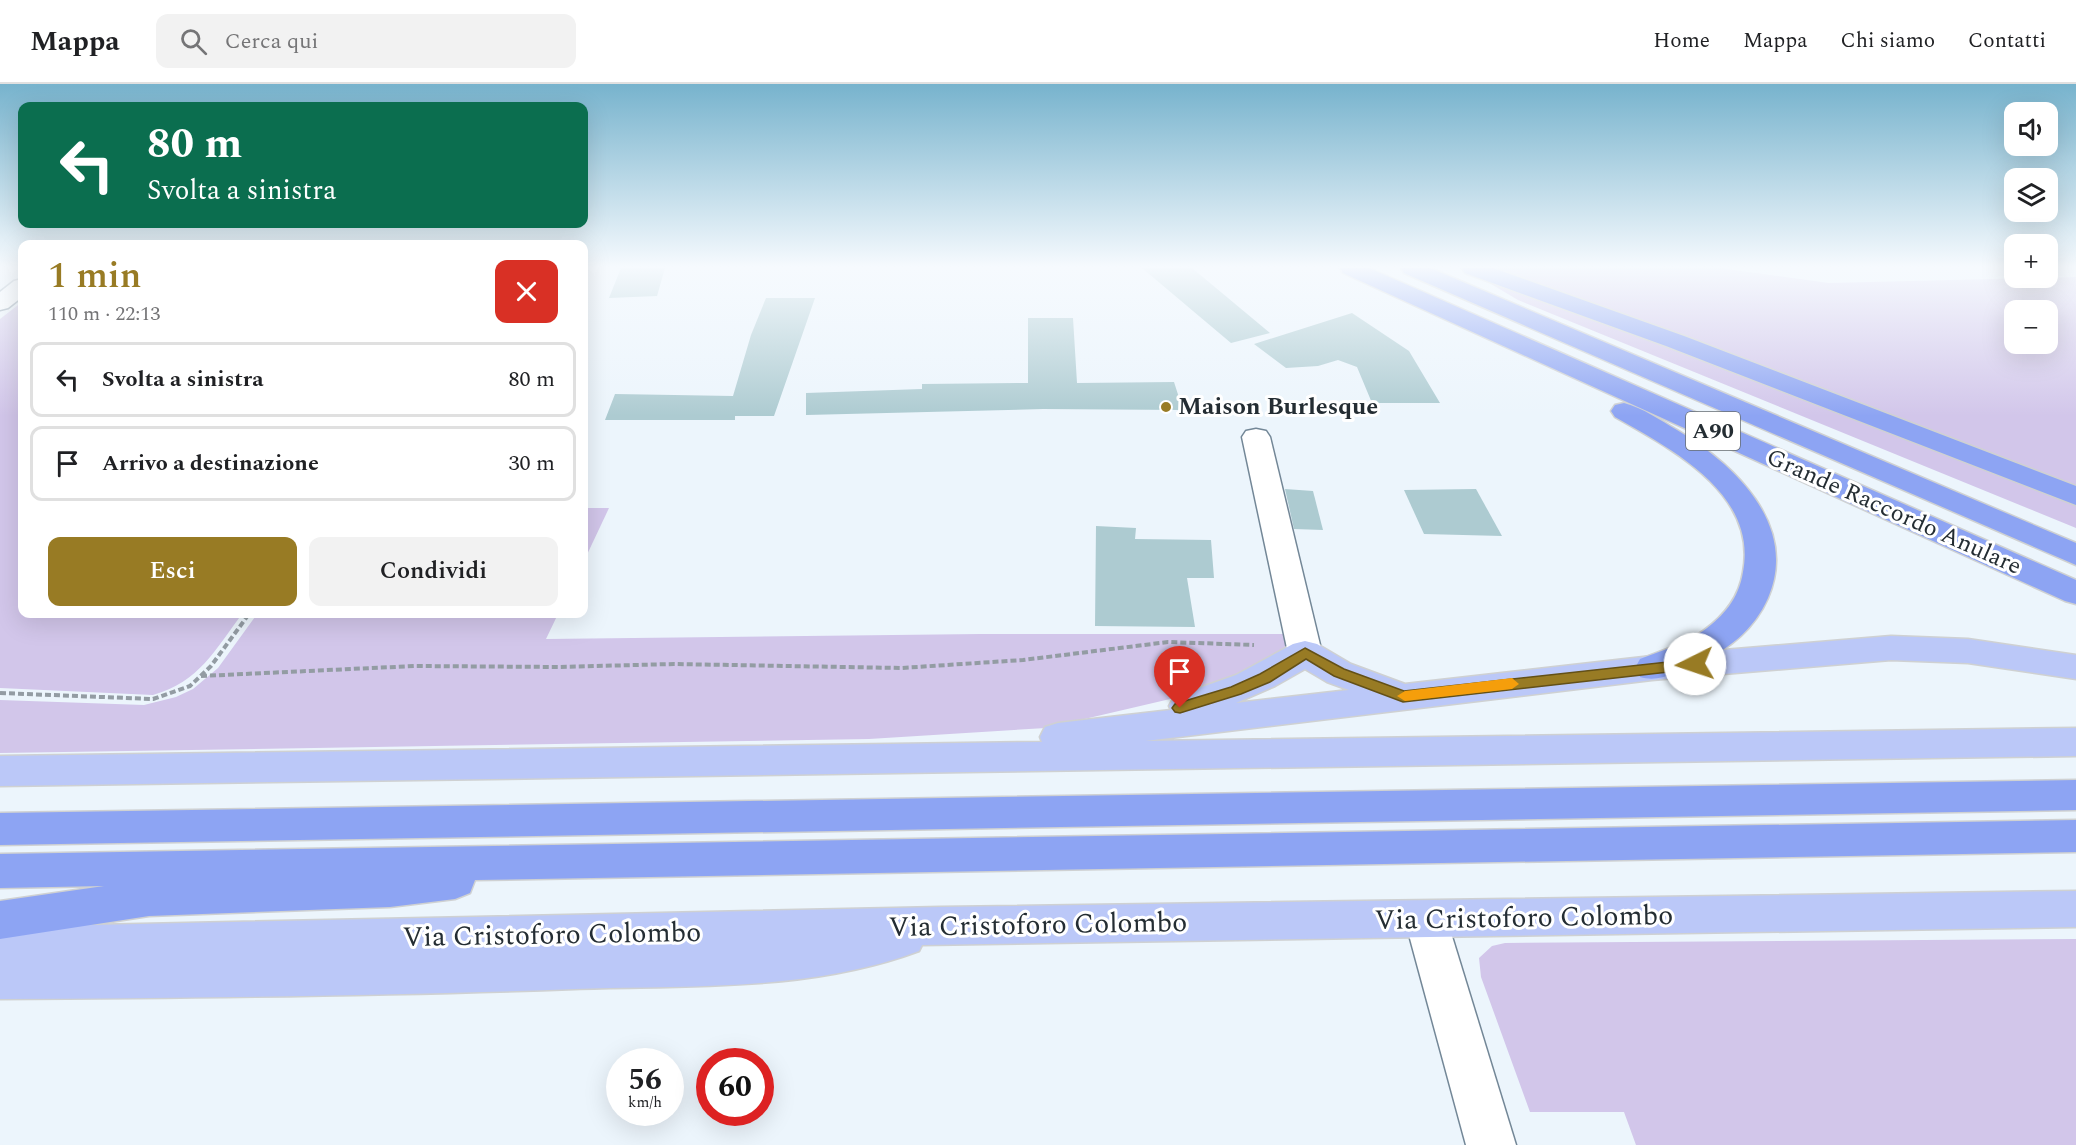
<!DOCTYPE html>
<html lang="it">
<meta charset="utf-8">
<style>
:root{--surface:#fff;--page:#f2f2f2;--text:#202124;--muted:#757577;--line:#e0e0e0;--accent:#987b24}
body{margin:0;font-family:Spectral,serif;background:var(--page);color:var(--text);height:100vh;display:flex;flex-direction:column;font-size:22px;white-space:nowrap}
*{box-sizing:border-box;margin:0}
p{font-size:20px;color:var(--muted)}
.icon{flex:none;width:33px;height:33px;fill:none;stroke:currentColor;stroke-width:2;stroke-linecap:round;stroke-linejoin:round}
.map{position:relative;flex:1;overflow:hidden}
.sheet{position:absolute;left:18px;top:156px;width:570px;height:378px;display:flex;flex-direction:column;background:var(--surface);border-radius:12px;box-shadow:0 6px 24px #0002}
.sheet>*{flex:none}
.top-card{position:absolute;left:18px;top:18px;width:570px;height:126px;border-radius:12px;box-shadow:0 6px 24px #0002;background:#0b6e4f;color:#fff;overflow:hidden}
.buttons{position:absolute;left:2004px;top:18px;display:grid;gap:12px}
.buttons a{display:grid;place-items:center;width:54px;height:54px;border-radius:12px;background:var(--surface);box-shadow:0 6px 24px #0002;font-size:30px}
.speed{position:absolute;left:606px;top:964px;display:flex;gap:12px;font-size:30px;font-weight:700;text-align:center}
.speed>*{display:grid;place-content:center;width:78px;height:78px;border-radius:50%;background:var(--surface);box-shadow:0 6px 24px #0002;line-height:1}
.speed small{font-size:15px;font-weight:400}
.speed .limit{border:9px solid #d22;background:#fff;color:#111}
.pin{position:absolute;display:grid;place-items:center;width:51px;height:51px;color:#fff;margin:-62px -26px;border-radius:50% 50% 50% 0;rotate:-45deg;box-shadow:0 0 6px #0007}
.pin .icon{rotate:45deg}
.me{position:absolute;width:66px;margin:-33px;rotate:266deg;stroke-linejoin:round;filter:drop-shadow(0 0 4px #0008)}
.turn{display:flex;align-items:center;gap:21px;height:126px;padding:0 30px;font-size:27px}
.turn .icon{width:78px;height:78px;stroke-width:2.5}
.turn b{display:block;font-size:42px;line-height:51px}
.round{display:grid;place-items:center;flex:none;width:63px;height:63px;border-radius:12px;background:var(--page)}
.overview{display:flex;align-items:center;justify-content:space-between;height:102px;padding:0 30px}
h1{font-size:36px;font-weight:600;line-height:45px;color:var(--accent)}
.button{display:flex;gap:12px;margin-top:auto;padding:12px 30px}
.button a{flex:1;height:69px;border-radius:12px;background:var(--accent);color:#fff;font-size:24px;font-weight:600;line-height:69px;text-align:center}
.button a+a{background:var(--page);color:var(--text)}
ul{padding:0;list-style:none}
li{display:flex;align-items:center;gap:18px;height:75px;margin:0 12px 9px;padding:0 18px;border:3px solid var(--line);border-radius:12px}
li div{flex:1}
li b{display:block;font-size:22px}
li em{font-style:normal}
header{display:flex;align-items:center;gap:36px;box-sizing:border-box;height:84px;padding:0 30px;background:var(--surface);border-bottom:2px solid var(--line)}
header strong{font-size:28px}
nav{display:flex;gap:33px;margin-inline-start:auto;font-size:21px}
.search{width:420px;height:54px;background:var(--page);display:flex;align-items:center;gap:15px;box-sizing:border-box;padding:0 21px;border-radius:12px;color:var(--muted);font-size:22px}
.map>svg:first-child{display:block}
.green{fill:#d2c6ea;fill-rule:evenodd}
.building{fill:#adcbd1}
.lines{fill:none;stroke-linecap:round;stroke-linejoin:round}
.minor-casing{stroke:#738797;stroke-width:3}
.major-casing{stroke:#cfd1d2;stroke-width:3}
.highway-casing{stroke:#cfd1d2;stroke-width:3}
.path{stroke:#939ca3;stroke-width:4;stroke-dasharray:6 3;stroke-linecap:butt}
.minor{fill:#fff;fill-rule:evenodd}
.major{fill:#bbc8f8;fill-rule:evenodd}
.highway{fill:#8da4f3;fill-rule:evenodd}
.route{fill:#987b24;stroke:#635017;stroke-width:1.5}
.slow{fill:#f59e0b}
.poi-dot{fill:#987b24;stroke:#fff;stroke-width:2}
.labels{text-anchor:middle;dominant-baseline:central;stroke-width:6;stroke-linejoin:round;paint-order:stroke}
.shield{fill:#fff;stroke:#666c70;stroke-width:1.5}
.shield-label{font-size:22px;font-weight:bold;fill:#242d33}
.poi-label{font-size:24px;font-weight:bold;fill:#242d33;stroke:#fff;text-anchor:start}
.street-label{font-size:24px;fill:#242d33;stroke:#fff}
.near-street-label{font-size:28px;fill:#242d33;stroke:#fff}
</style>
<header>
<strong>Mappa</strong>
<div class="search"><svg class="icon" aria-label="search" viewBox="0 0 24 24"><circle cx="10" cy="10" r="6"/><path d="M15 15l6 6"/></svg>Cerca qui</div>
<nav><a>Home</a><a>Mappa</a><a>Chi siamo</a><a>Contatti</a></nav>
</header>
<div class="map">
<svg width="2076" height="1061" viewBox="0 0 2076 1061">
<rect width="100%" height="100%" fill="#ecf5fc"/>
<g class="green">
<path d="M1464,184H1719L1829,199L2076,193V444L1518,216ZM2014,226H2048V260H2014Z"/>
<path d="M22,218V530H242C215,566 199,598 153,611L0,604V235Z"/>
<polygon points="584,424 609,424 584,477"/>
<polygon points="257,530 558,530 546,555 980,550 1289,550 1289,560 1273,575 1183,612 1046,644 869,655 0,669 0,616 144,621 176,613 193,605 218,584"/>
<polygon points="2076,855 2076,1061 1636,1061 1624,1028 1530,1028 1481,893 1479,874 1492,862 1505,859"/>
</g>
<g class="building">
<polygon points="621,184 665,184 657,212 609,214"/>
<polygon points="1142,184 1192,184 1270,249 1231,259"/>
<polygon points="766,214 815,214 774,332 735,332 735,336 605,336 615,310 733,312 751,251"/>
<polygon points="1352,229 1409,267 1440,319 1372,319 1357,283 1338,276 1318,282 1286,284 1254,260"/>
<polygon points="1028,234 1073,234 1077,299 1174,298 1183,326 1043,325 806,331 806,309 922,305 922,300 1028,299"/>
<polygon points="1285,405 1313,407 1323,446 1294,445"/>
<polygon points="1476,405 1502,452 1424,450 1404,406"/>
<polygon points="1096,442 1136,444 1135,455 1211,456 1214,494 1187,494 1195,543 1095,542"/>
</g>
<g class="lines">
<defs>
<g id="minor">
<polygon points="22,195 22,213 8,224 0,226 0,208 14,197"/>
<polygon points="1256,345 1266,347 1270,353 1322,569 1317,578 1305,581 1293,578 1288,569 1242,353 1246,347"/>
<polygon points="1426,817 1441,823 1447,836 1516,1061 1466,1061 1405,836 1411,823"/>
</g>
<g id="major">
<path d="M1891,552L1968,555L2076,571V595L1968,579L1891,576L1652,596L1145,657L2076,644V672L0,702V672L1042,658L1040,653L1045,643L1058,639L1171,626L1169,622L1174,613L1236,591L1293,560L1305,557L1317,560L1351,580L1405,600L1652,572ZM1305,585L1327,598L1349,606L1236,619L1275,602Z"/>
<path d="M2076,807V843L922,861L919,867C809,908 690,901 575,905C383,912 192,914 0,915V843L941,823Z"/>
</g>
<g id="highway">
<polygon points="1340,184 1369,184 2076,496 2076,520 2065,517 1343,189"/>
<polygon points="1401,184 1430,184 2076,459 2076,481 1404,189"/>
<polygon points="1462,184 1493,184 1684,252 2076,402 2076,421 1666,262 1465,189"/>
<path d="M1624,319C1643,324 1660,336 1677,346C1734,380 1799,441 1768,514C1754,546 1727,567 1696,580C1677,588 1659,599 1640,593L1635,584L1640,575C1661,567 1684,560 1703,547C1724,532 1739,514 1743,488C1758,409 1671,365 1615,333L1611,327L1615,321Z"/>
<polygon points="2076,696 2076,726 0,761 0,729"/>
<polygon points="2076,736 2076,768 475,796 470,809 455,815 390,823 149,832 0,855 0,817 104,802 0,804 0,770"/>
</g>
</defs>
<use href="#minor" class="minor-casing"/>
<use href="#major" class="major-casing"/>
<use href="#highway" class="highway-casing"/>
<g class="path">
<polyline points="201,592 415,582 558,583 674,580 901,584 1023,576 1168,558 1254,561"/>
<polyline points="0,609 153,615 190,602 211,582 249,530"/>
</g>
<use href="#minor" class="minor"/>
<use href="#major" class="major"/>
<use href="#highway" class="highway"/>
</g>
<linearGradient id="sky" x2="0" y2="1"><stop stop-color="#77b3cd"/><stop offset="0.55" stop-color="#f6fafe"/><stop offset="1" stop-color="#f6fafe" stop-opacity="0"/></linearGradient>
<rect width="2076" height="332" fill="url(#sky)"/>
<polygon class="route" points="1305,564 1344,585 1404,607 1695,575 1702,580 1695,585 1403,618 1334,592 1306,575 1270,598 1241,610 1180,629 1175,628 1172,624 1175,620 1231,603 1260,590"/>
<polygon class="slow" points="1512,594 1519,600 1512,605 1405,617 1397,612 1405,607"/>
<circle class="poi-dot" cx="1166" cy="323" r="6"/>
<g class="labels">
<rect class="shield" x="1686" y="328" width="54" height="38" rx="4.5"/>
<g class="shield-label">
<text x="1713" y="347">A90</text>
</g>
<g class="poi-label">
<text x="1178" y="323">Maison Burlesque</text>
</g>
<g class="street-label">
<text transform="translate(1894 428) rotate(24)">Grande Raccordo Anulare</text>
</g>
<g class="near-street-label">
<text transform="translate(1524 834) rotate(-1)">Via Cristoforo Colombo</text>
<text transform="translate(1038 841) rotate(-1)">Via Cristoforo Colombo</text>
<text transform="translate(552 851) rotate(-1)">Via Cristoforo Colombo</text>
</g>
</g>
</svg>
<div class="buttons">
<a><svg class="icon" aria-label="sound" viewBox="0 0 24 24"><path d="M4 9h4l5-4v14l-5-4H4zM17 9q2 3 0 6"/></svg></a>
<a><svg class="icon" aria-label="layers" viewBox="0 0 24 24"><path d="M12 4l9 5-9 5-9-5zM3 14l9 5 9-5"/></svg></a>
<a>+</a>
<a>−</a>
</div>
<div class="speed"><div>56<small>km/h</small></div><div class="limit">60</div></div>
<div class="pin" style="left:1180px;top:624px;background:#d93025"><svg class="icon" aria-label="arrive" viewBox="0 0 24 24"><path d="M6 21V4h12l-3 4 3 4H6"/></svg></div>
<svg class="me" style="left:1695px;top:580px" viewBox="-20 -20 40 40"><circle r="19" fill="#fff"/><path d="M0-13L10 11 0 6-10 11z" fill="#987b24"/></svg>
<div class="top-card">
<div class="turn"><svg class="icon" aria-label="left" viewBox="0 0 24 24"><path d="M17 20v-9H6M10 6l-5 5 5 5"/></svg><div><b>80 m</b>Svolta a sinistra</div></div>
</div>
<section class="sheet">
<div class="overview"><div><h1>1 min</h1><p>110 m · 22:13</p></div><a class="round" style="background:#d93025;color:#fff"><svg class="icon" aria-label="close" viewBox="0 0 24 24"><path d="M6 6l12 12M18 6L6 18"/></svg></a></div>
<ul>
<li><svg class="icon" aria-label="left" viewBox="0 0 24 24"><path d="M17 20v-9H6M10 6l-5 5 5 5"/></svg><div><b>Svolta a sinistra</b></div><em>80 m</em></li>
<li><svg class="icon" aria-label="arrive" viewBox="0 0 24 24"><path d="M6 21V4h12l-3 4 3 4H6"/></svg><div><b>Arrivo a destinazione</b></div><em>30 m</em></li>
</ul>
<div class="button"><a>Esci</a><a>Condividi</a></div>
</section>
</div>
